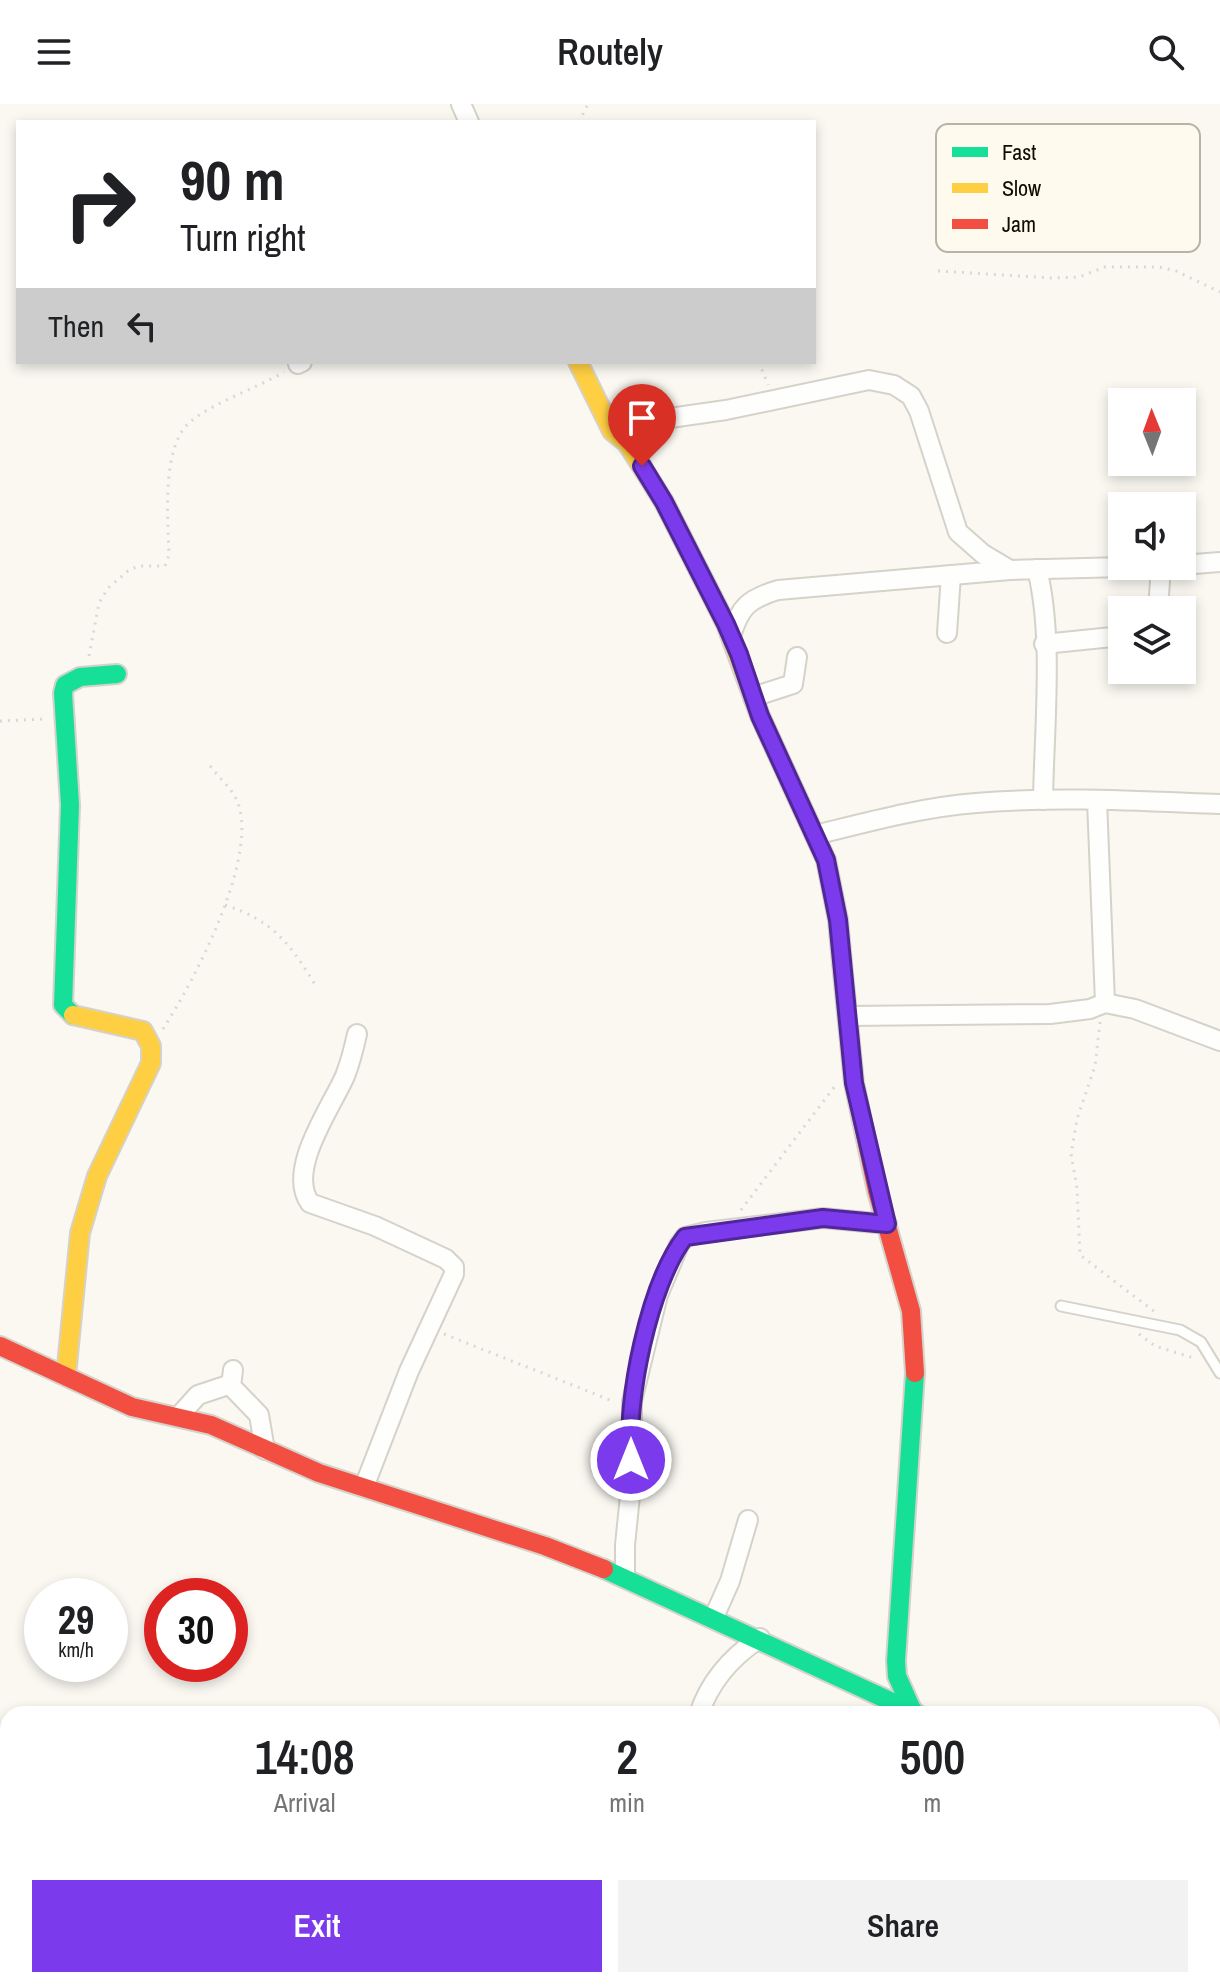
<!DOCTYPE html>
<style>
:root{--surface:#fff;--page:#f2f2f2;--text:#202124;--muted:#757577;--accent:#7c3aed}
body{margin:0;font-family:"Archivo Narrow",sans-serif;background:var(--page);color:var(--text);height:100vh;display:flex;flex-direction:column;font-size:30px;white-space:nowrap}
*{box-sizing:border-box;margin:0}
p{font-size:26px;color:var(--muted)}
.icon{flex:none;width:44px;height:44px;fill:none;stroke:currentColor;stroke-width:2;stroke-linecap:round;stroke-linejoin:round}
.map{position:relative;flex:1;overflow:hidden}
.drawer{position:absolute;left:0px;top:1602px;width:1220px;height:282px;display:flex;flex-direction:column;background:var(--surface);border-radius:24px 24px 0 0;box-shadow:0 4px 12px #0003}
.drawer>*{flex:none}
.hud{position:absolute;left:16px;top:16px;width:800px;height:244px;border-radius:0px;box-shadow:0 4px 12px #0003;background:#fff;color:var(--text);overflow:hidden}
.needle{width:52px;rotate:359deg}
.buttons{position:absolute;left:1108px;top:284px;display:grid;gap:16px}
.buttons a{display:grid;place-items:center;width:88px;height:88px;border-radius:0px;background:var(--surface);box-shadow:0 4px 12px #0003;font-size:40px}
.speed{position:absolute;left:24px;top:1474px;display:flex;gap:16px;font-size:40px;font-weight:700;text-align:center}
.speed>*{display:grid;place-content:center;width:104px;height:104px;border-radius:50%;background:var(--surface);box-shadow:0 4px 12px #0003;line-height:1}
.speed small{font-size:20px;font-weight:400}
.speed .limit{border:12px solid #d22;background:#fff;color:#111}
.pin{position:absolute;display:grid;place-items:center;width:68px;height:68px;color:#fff;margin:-82px -34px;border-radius:50% 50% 50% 0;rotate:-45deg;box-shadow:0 0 8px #0007}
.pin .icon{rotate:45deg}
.me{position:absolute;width:88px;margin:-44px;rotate:0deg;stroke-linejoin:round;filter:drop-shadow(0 0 6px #0008)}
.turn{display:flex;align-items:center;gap:28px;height:168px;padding:0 32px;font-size:36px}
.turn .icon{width:104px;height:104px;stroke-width:2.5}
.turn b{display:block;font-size:56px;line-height:68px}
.then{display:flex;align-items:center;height:76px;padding:0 32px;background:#0003;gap:16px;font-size:30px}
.eta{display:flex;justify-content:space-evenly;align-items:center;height:136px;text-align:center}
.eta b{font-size:48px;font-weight:600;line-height:56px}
.cta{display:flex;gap:16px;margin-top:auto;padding:16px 32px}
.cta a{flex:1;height:92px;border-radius:0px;background:var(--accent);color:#fff;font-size:32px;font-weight:600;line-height:92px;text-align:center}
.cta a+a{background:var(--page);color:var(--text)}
header{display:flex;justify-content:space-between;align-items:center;height:104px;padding:0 32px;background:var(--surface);font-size:36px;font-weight:600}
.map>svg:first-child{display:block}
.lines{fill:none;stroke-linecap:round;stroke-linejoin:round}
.lane-casing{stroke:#d5d2c9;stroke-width:13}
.street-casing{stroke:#d5d2c9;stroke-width:22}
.fast-casing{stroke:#d5d2c9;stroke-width:22}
.slow-casing{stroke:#d5d2c9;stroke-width:22}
.jam-casing{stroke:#d5d2c9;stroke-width:22}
.path{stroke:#d8d8d5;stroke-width:3;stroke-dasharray:2 6;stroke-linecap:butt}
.lane{stroke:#fefefd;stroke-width:9}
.street{stroke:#fefefd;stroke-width:18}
.fast{stroke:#16e098;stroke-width:18}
.slow{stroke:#ffcf43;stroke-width:18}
.jam{stroke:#f24e42;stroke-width:18}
.route-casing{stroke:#51269a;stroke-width:20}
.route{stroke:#7c3aed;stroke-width:14}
.key{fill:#fefaed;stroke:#b7b3a7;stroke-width:2}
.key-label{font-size:22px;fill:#100c03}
</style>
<header><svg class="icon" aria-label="menu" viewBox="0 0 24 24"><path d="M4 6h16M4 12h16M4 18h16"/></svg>Routely<svg class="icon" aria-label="search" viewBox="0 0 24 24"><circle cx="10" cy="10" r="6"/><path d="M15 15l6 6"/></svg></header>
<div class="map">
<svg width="1220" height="1883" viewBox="0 0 1220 1883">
<rect width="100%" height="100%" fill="#faf8f1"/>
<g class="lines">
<defs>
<polyline id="lane" points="1061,1202 1180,1226 1201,1238 1220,1269"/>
<g id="street">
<polyline points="461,0 469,18"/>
<polyline points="298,260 302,258"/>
<polyline points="627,339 641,324 656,316 726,306 869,276 894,281 911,292 919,307 958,428 983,450 1010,466"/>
<polyline points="1182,461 1220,458"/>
<path d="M1037,465C1054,532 1044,626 1043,696"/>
<polyline points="1158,506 1161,462"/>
<polyline points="947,529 951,471"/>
<path d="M731,532C740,502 749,495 778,486L1010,466L1163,462"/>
<polyline points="1044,540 1122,532"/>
<polyline points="753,593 793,580 797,553"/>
<polyline points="1097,696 1105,899"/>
<path d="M815,731C868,718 923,703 976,699C1057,692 1139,697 1220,700"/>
<polyline points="848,912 1050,910 1090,905 1105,899 1135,905 1220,937"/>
<path d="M357,930C354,944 350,959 345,972C331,1004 286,1066 310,1099L375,1122L446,1155L454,1163V1170L409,1267L364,1383"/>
<polyline points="233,1266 231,1282 259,1311 265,1346"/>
<polyline points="179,1312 198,1291 231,1280"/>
<polyline points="625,1473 625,1441 632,1372 632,1297 658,1191 679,1141 685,1133 706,1128 823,1114 887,1120"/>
<polyline points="714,1513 730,1477 748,1416"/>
<path d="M699,1610C710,1577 731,1553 760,1534"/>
<polyline points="1212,1749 1220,1753"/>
<polyline points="643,1883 644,1876"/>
<polyline points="1207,1883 1220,1868"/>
</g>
<g id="fast">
<polyline points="73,911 63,901 70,701 63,589 65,581 80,573 117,570"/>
<polyline points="604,1465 916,1609"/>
<polyline points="913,1608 897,1572 896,1557 915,1269"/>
</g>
<g id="slow">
<polyline points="578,258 612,327 627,339 664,398 726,520 760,612 826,756 838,816 842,859"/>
<polyline points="66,1272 80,1129 97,1072 151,959 151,942 143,927 73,911"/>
</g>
<g id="jam">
<polyline points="842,859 854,979 877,1087 911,1207 915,1269"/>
<polyline points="0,1242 132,1303 211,1321 319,1369 545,1442 604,1465"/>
</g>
</defs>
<use href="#lane" class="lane-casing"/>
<use href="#street" class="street-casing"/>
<use href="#fast" class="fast-casing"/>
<use href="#slow" class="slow-casing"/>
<use href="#jam" class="jam-casing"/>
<g class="path">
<polyline points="579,18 588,0"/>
<polyline points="938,167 1053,174 1079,173 1105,163 1159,163 1176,167 1220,188"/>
<polyline points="759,258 768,281"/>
<path d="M89,552L99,499L108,484L128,467L138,462H165L169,451C168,415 161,343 190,318C212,299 257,284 284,268"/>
<polyline points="0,617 44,615"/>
<path d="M225,801C274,817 290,840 316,882"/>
<polyline points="1100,918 1095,962 1077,1015 1071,1050 1077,1084 1080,1151 1155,1208"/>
<path d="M163,925C194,877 256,759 239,702C234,684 216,673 207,657"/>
<polyline points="741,1106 835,982"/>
<polyline points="444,1230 615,1298"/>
<polyline points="1139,1230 1155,1242 1194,1254"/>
</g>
<use href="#lane" class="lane"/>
<use href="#street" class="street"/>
<use href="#fast" class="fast"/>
<use href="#slow" class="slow"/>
<use href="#jam" class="jam"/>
</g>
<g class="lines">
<defs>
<path id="route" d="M631,1356C625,1297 649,1180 685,1133L823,1114L887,1120L854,979L838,816L826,756L760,612L739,550L726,520L664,398L642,362"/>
</defs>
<use href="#route" class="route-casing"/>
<use href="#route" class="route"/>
</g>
<rect x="936" y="20" width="264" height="128" rx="12" class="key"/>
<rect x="952" y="43" width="36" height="10" fill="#16e098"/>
<rect x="952" y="79" width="36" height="10" fill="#ffcf43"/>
<rect x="952" y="115" width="36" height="10" fill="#f24e42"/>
<g class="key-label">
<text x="1002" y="56">Fast</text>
<text x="1002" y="92">Slow</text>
<text x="1002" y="128">Jam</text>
</g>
</svg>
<div class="buttons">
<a><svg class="needle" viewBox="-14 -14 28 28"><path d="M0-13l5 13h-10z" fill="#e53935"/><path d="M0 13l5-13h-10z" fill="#757577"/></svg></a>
<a><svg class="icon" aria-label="sound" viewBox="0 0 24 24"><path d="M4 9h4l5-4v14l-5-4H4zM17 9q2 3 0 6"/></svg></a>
<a><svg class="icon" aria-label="layers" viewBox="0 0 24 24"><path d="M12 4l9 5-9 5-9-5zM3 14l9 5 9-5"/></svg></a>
</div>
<div class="speed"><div>29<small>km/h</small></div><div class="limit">30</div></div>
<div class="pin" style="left:642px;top:362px;background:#d93025"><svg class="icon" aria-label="arrive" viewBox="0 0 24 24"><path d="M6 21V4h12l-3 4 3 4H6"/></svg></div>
<svg class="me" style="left:631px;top:1356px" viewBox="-20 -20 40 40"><circle r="17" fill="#7c3aed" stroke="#fff" stroke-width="3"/><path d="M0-11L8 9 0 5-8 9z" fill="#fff"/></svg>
<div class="hud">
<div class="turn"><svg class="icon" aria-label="right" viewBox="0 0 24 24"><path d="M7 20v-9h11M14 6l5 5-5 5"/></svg><div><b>90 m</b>Turn right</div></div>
<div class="then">Then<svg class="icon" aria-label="left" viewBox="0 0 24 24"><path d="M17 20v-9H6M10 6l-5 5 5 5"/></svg></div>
</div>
<section class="drawer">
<div class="eta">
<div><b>14:08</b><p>Arrival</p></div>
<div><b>2</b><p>min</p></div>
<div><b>500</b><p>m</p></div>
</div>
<div class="cta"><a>Exit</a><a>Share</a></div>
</section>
</div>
